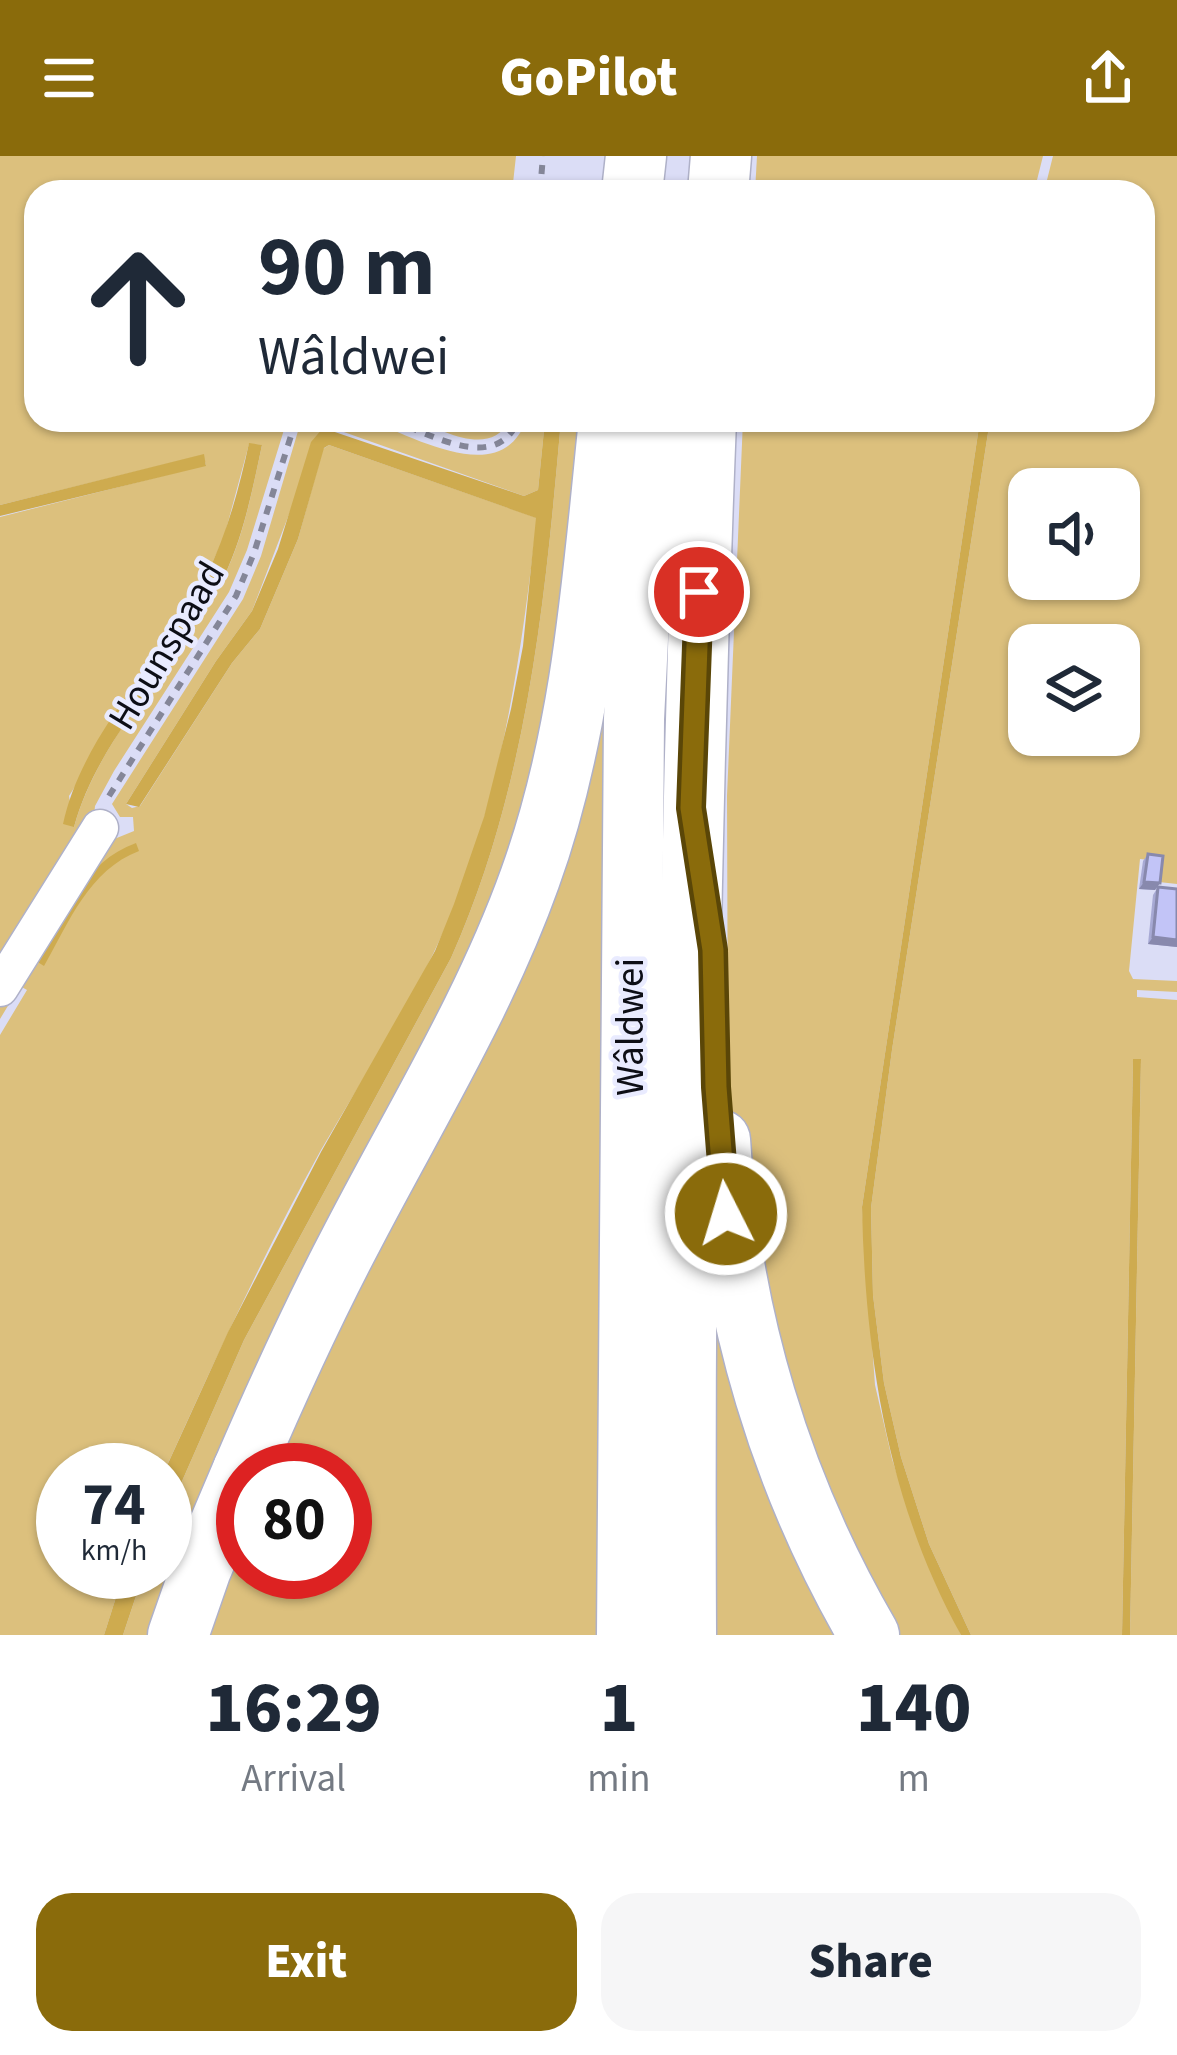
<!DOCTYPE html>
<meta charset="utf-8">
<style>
:root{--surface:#fff;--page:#f6f6f7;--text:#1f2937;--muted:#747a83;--accent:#8a6b0b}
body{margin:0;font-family:"Source Sans 3",sans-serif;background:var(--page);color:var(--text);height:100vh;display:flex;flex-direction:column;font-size:45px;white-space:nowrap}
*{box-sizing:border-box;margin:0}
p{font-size:39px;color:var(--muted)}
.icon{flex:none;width:66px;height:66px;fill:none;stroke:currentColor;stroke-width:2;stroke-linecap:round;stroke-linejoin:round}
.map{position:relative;height:1479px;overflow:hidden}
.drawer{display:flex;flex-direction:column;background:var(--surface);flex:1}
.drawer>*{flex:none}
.top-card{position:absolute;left:24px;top:24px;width:1131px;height:252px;border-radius:36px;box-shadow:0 3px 9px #0004;background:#fff;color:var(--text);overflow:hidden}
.buttons{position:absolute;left:1008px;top:312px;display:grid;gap:24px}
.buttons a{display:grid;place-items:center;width:132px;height:132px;border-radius:24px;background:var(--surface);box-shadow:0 3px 9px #0004;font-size:60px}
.speed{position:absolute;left:36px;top:1287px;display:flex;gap:24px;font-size:60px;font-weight:700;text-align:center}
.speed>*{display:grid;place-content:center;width:156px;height:156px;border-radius:50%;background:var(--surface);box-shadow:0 3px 9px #0004;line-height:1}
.speed small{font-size:30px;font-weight:400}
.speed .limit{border:18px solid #d22;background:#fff;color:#111}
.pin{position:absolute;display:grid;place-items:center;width:102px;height:102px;color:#fff;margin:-51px;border:6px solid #fff;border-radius:50%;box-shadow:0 3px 12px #0007}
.me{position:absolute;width:132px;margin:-66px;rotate:355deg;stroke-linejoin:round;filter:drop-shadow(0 0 9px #0008)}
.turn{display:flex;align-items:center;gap:42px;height:252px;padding:0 36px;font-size:54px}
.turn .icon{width:156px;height:156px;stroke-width:2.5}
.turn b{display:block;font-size:84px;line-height:102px}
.eta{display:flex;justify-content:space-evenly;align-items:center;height:204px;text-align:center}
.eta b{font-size:72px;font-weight:800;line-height:84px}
.primary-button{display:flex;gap:24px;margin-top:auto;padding:24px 36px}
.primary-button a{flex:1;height:138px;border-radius:36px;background:var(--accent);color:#fff;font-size:48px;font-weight:800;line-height:138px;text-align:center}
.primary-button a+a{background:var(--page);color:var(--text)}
header{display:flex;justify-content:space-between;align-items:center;height:156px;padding:0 36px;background:var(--accent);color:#fff;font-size:54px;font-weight:800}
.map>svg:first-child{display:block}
.green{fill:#dcc07d;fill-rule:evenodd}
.water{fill:#ceab4f}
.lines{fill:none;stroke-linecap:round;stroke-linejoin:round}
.minor-casing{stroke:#afb1c8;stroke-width:39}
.trunk-casing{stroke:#afb1c8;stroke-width:63}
.path{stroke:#848698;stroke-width:6;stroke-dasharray:9 9;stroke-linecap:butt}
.minor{stroke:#fff;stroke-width:36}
.trunk{stroke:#fff;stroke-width:60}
.wall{fill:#a7a9d4}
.shaded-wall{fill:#8889ad}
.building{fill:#c2c4f7;stroke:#8889ad;stroke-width:3}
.route-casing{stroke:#5a4607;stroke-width:30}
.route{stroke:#8a6b0b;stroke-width:21}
.labels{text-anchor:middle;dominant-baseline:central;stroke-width:9;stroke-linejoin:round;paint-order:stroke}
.street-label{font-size:39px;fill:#0d0e16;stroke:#e9ebff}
</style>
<header><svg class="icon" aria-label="menu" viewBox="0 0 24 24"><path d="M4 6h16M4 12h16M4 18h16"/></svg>GoPilot<svg class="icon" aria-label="share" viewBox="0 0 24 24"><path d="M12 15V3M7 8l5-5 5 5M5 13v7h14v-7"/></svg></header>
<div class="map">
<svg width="1177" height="1479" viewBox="0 0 1177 1479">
<rect width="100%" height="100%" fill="#dbddf6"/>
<g class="green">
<path d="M0,0H516L512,36H36V264H287L247,394L229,436L114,615L95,650L93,671L0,819V361L206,309L203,299L0,349ZM249,288L262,289C252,336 242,390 218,432C173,512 99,581 74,671L69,640L205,423L224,381Z"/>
<polygon points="757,0 1043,0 1034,36 755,36"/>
<path d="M1053,0H1177V728L1159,726L1160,705L1140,703L1129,815L1133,823L1177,825V836L1137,834V841L1177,844V1479H1130L1141,903L1133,904L1122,1479H971L929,1388L901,1301L884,1227L873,1139L871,1052L892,894L990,264H1143V36H1044ZM1029,333H1119V423H1029ZM1029,489H1119V579H1029Z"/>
<path d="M368,264C415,281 502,333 526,264H545L538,334L524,340L341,275L322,272L252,455L216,505L126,648L132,652L140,650L232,507L260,473L298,383L323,293L329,289L537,362C520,509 499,661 434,796C401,864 359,928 321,994C263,1098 214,1206 165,1314H63V1416H124L104,1479H0V879L27,834L20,830L0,863V843L102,688L134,675L133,661H120L112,648L243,443L261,400L298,275L306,264Z"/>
<path d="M414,264H455L475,270L510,264C490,302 445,275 414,264Z"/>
<path d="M561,264H596L521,691L152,1479H123L144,1416H165V1364L244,1184L451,802C527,632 545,447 561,264Z"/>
<polygon points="743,264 980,264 862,1051 875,1229 892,1303 921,1391 961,1479 882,1479 828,1382 735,1026 728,929 727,640"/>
<polygon points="619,442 605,1479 189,1479 243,1341 243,1416 345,1416 345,1314 255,1314"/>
<polygon points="707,1142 857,1479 713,1479"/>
</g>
<g class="water">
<path d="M545,264H561C545,447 527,632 451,802L244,1184L165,1364V1314L228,1176L321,996L435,795L454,748L484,661L511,553L523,490L536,362L329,289L324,292L298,383L260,473L232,507L139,651L126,648L216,505L252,455L278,393L311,286L323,272L524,340L538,334Z"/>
<path d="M980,264H990L892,894L871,1052L873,1139L884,1227L901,1301L929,1388L971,1479H961C888,1348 865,1199 862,1051Z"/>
<path d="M249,287L262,289C252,336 242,389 218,432C174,513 99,580 74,671L63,668C83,575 164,503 206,420C227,378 239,333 249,287Z"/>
<polygon points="204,298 206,310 0,360 0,349"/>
<path d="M136,687L139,695C89,714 69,766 44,810L36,805C63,760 83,706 136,687Z"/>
<polygon points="1133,903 1141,903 1130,1479 1122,1479"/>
<polygon points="124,1416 144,1416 123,1479 104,1479"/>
</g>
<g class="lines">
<defs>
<polyline id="minor" points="0,832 100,672"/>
<g id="trunk">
<polyline points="632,36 636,0"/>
<polyline points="718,36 721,0"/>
<path d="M720,984C730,1159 781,1328 869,1479"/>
<path d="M243,1314C277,1235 312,1158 352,1082C413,964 485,848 530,722C583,576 593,418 609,264"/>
<polyline points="178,1479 201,1413 243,1314"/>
<polyline points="627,1479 634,563 649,264"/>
<path d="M686,1479C684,1074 690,669 706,264"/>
</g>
</defs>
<use href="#minor" class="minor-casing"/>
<use href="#trunk" class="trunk-casing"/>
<g class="path">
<polyline points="540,36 543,0"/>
<path d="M392,264C430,278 497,318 518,264"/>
<polyline points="109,640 236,440 254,397 296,264"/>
</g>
<use href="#minor" class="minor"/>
<use href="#trunk" class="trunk"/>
</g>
<g class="wall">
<polygon points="1148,698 1160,727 1155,734 1139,733 1143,705"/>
<polygon points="1158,731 1177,733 1177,791 1148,788 1153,739"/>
</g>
<g class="shaded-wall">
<polygon points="1144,726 1160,727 1155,734 1139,733"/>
<polygon points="1153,781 1177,784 1177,791 1148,788"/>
</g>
<g class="building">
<polygon points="1148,698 1163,700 1160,727 1144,726"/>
<polygon points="1158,731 1177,733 1177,784 1153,781"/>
</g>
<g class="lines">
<defs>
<polyline id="route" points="699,436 691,652 713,794 716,931 726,1058"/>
</defs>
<use href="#route" class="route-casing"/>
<use href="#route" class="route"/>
</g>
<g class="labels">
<g class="street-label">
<text transform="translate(167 490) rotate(-59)">Hounspaad</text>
<text transform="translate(631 871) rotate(-90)">Wâldwei</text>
</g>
</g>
</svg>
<div class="buttons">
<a><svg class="icon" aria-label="sound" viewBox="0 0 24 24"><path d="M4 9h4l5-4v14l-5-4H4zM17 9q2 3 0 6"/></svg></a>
<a><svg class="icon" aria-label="layers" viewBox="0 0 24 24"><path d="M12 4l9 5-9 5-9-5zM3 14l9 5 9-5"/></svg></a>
</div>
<div class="speed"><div>74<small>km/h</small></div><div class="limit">80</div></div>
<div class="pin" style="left:699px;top:436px;background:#d93025"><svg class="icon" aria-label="arrive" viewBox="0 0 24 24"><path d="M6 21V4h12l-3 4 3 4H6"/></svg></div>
<svg class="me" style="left:726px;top:1058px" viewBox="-20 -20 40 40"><circle r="17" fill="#8a6b0b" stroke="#fff" stroke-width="3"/><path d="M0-11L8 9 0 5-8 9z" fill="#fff"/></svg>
<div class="top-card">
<div class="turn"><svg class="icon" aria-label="ahead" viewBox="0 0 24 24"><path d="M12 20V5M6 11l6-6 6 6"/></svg><div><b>90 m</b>Wâldwei</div></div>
</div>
</div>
<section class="drawer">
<div class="eta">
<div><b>16:29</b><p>Arrival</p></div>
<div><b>1</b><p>min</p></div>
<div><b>140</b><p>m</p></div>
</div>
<div class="primary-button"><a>Exit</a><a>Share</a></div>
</section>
